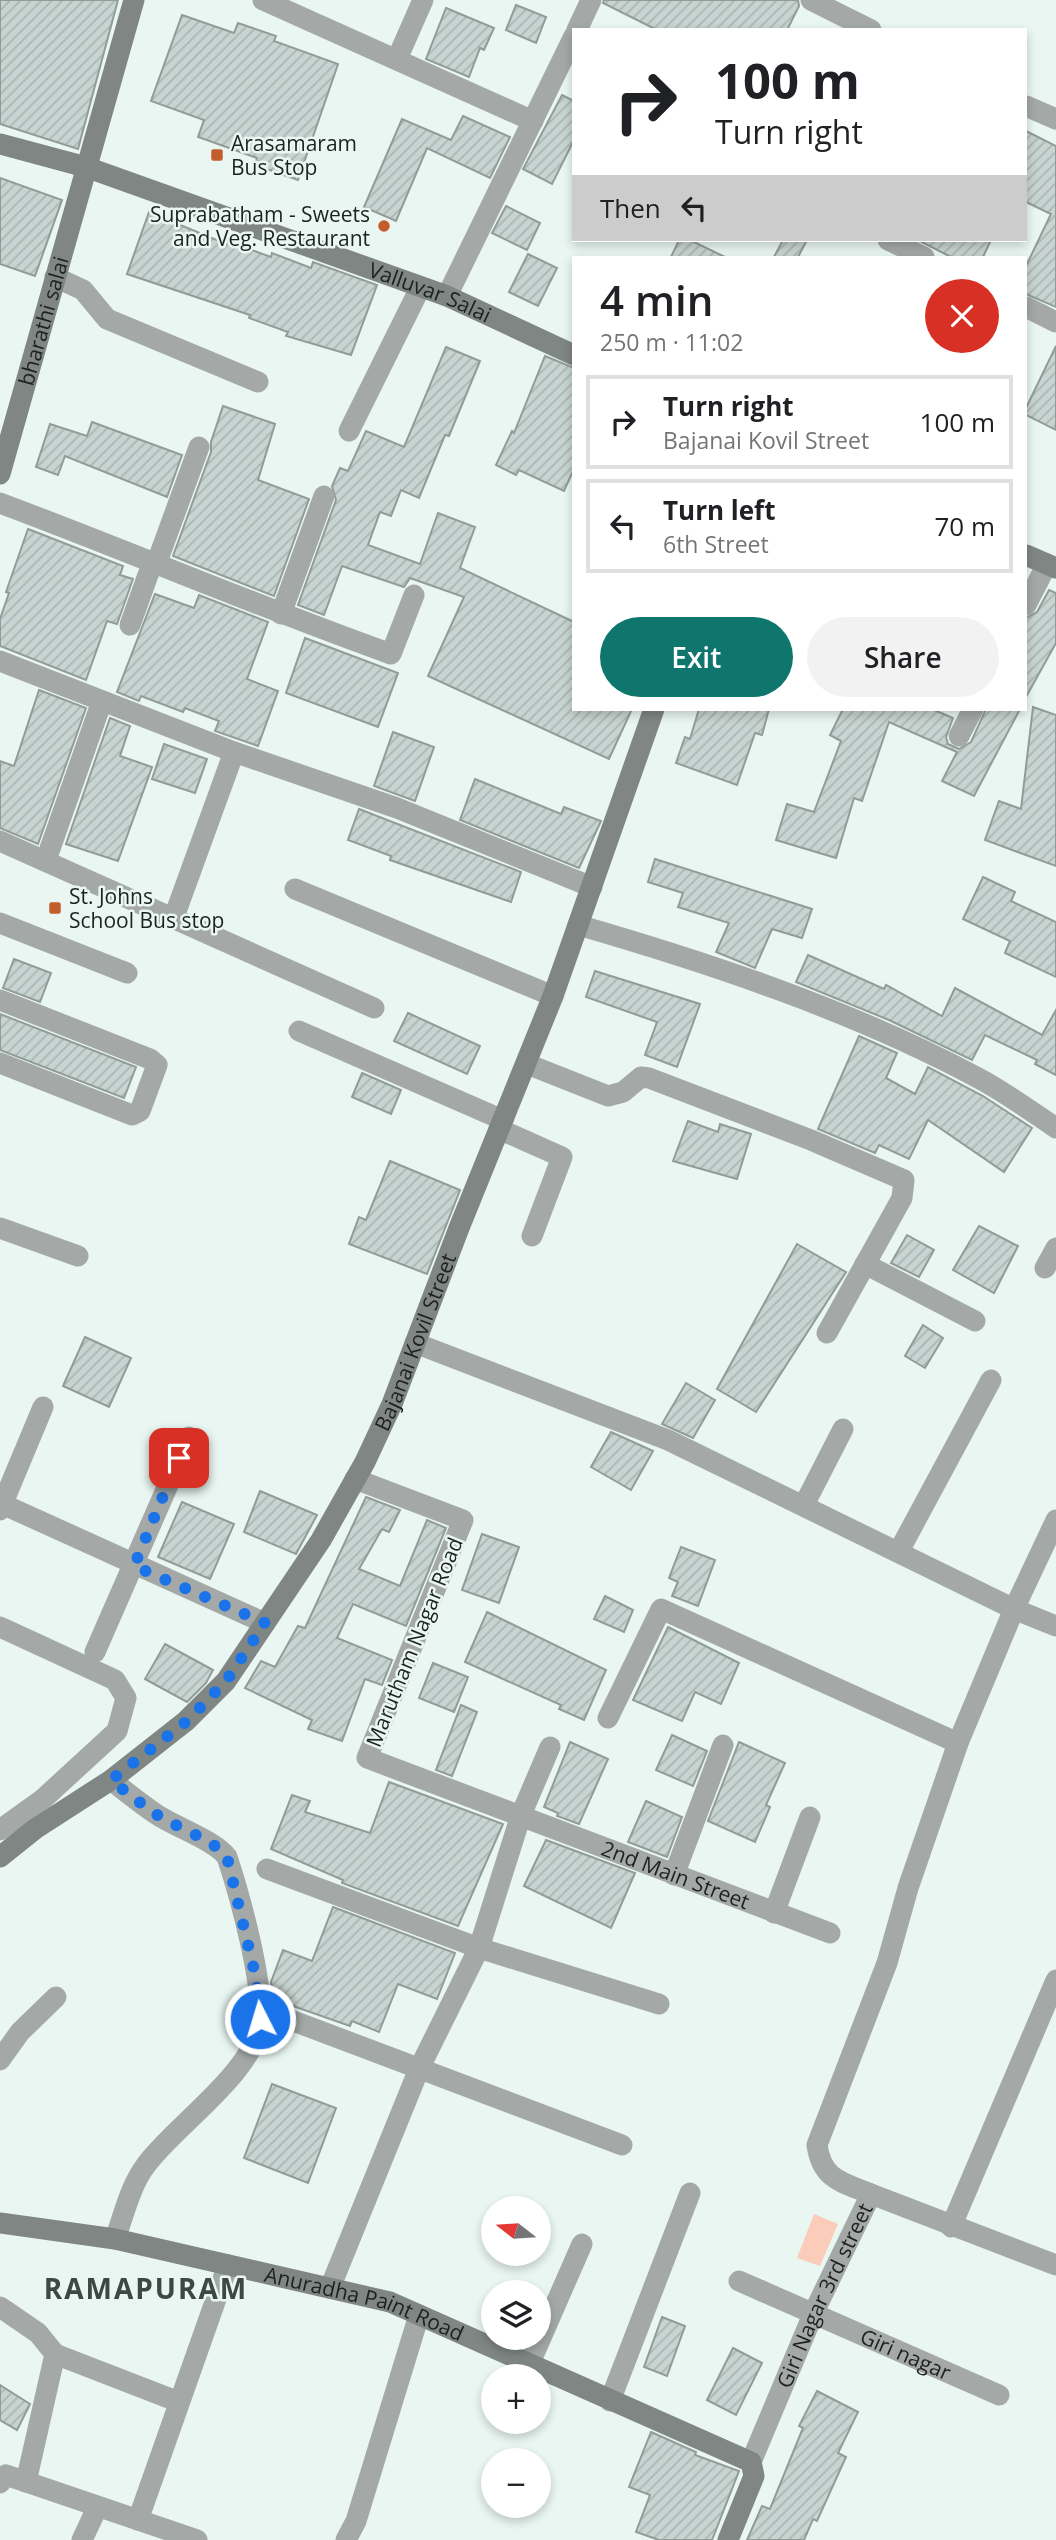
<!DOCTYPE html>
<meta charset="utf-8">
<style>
:root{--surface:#fff;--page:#f2f2f2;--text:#202124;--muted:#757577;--line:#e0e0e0;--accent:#0f766e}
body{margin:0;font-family:"Open Sans",sans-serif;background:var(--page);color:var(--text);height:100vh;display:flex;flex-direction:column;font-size:26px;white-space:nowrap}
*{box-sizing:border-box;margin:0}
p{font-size:23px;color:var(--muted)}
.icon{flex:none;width:38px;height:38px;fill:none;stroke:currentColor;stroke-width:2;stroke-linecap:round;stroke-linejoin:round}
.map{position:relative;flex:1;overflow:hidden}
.drawer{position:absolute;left:572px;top:256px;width:455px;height:455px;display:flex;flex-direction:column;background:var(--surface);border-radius:0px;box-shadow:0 4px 10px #0003}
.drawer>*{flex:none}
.banner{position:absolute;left:572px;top:28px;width:455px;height:214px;border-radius:0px;box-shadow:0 4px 10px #0003;background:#fff;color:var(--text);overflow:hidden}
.needle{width:46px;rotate:287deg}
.controls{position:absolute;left:481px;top:2196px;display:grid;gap:14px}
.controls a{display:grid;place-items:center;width:70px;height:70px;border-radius:50%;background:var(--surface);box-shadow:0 4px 10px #0003;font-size:35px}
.pin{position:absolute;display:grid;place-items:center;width:60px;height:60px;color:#fff;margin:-30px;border-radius:14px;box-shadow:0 4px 10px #0006}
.me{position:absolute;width:77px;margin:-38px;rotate:355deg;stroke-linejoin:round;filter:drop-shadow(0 0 5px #0008)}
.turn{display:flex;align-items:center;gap:24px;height:147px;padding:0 28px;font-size:32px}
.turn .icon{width:91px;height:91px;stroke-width:2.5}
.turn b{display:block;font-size:49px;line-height:60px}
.then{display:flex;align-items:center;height:66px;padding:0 28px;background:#0003;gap:14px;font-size:26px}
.round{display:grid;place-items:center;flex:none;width:74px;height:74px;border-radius:37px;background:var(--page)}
.summary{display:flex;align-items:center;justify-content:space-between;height:119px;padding:0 28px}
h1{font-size:42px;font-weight:600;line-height:52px}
.action{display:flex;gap:14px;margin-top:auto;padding:14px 28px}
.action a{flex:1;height:80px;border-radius:42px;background:var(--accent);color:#fff;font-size:28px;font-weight:600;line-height:80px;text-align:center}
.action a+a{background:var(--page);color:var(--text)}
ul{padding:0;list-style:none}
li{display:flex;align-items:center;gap:21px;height:94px;margin:0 14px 10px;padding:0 14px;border:4px solid var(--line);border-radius:0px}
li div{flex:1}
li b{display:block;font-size:26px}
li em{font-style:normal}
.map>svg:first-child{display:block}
.park{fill:#fbccb9}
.building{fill:url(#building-hatch);stroke:#919c99;stroke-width:2}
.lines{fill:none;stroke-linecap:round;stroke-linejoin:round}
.street{stroke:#a4a9a8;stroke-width:21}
.secondary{stroke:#7f8684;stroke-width:21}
.route{stroke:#1a73e8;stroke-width:12;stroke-dasharray:0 21.6}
.poi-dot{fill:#c35d2e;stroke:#e9f6f2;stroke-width:2.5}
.labels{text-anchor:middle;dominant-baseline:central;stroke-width:5;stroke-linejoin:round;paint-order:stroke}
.poi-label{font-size:21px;fill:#1d2221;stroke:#e9f6f2;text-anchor:start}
.street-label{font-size:21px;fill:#1d2221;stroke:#e9f6f2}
.district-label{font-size:28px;font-weight:bold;letter-spacing:2px;fill:#3d4845;stroke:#e9f6f2}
</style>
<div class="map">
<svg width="1056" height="2540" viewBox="0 0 1056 2540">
<defs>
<pattern id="building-hatch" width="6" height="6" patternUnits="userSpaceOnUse" patternTransform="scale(1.75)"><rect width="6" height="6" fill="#c8d4d1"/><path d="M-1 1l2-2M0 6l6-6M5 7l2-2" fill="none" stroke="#abb6b3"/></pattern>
</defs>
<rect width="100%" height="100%" fill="#e9f6f2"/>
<polygon class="park" points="814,2214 838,2224 820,2266 797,2258"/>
<g class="building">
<polygon points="0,0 118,0 78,149 0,124"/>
<polygon points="604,0 798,0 799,6 787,30 657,30 603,3"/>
<polygon points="516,5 546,17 536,43 506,30"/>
<polygon points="446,8 494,28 484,50 480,48 469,77 426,59"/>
<polygon points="182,15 234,33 238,23 276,36 274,41 338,64 298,180 255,165 257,158 198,137 204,120 151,101"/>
<polygon points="562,95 574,101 574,140 552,184 523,169"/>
<polygon points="463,116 510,137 490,178 427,148 396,221 364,207 402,119 451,140"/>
<polygon points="1026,131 1056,146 1056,307 1026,294 1026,266 1051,214 1026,202"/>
<polygon points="0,178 62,200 35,276 0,264"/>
<polygon points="506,206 540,223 527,250 492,233"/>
<polygon points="149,212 226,244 227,241 271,257 272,253 311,268 313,262 377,285 351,355 286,336 288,332 249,318 250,315 127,274"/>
<polygon points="679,240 690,240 725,257 671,257"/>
<polygon points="783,240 807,240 798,257 774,257"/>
<polygon points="918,240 991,240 983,257 951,257"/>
<polygon points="528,254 557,268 538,306 509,292"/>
<polygon points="1056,346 1056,430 1026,415 1026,408"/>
<polygon points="446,347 480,361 449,436 445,435 419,498 401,490 391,516 380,512 368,545 420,564 438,513 475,527 460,568 574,622 574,709 632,709 609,759 428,676 464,597 410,578 404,587 342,566 324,615 298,605 336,500 332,486 340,468 348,471 366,431 404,447"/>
<polygon points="545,356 574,368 574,469 564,491 519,470 516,475 496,465 512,431 514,433"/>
<polygon points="223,406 275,424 258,480 309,499 274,596 173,556 211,452 211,442"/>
<polygon points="92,422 182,455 167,497 65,456 58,475 36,467 50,424 87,436"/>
<polygon points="28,529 123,566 120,575 133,579 117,624 107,621 86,680 0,646 0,619 9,593 6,592"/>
<polygon points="1049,590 1056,593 1056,643 1026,697 1026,618 1037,612"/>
<polygon points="155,594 194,608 199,595 268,622 247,679 278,691 258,746 215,731 219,721 185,708 183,712 141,696 139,701 117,692"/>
<polygon points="305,638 398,673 378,727 286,693"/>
<polygon points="39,690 86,708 38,844 0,828 0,761 14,766"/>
<polygon points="1033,707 1056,715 1056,866 985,840 999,801 1021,809"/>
<polygon points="699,709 769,709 762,735 755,733 737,785 676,763 685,737 690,739"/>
<polygon points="843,709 932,709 953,718 946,737 948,744 959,749 971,742 986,709 1020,709 974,796 942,781 957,752 889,722 862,801 854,798 836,858 776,840 787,804 814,812 841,741 830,735"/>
<polygon points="110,718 130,726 120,756 152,767 118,861 66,844"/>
<polygon points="393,732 434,747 415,801 374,786"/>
<polygon points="164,744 207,759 195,793 152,779"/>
<polygon points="475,779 561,814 564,807 601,821 579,868 460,820"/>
<polygon points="359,809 521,872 511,902 390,860 391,856 348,840"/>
<polygon points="655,859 812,909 802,938 772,929 755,968 716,952 729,923 678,907 683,893 648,882"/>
<polygon points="983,877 1015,892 1011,901 1056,922 1056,977 1005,953 1010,941 963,919"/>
<polygon points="808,955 884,989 886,985 942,1016 955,988 1042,1035 1056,1010 1056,1075 1035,1064 1037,1060 985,1035 972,1060 889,1020 796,982"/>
<polygon points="14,959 51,973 40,1002 3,988"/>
<polygon points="595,971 700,1004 677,1067 645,1055 657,1022 586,997"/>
<polygon points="408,1013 480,1046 467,1074 394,1041"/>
<polygon points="0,1014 136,1067 124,1098 0,1050"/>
<polygon points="859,1036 897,1053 886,1078 915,1094 928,1067 983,1096 1032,1128 1004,1172 928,1120 909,1159 879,1145 875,1153 818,1129"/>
<polygon points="362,1073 401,1090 391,1114 352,1097"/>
<polygon points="688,1121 718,1132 720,1124 751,1134 737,1179 673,1161"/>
<polygon points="390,1161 460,1190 427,1274 349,1244 359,1217 366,1220"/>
<polygon points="979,1226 1018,1246 994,1293 953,1270"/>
<polygon points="907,1235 934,1250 919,1277 891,1263"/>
<polygon points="797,1244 846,1272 756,1412 717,1389"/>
<polygon points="923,1325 943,1338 925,1368 905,1356"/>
<polygon points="85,1337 131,1358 109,1407 63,1386"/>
<polygon points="686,1383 715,1400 693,1438 662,1424"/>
<polygon points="611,1432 653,1451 631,1490 591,1467"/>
<polygon points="260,1491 317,1515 296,1554 244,1532"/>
<polygon points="366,1497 400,1510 389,1532 382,1529 359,1569 400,1586 427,1520 446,1528 406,1626 353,1604 337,1638 392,1660 382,1685 365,1679 342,1741 308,1729 312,1720 245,1688 261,1661 275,1667 298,1626 305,1628"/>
<polygon points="182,1502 234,1524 210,1579 158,1557"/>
<polygon points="482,1534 519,1547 499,1603 462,1590"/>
<polygon points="681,1547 715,1560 698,1606 672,1596 678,1582 669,1578"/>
<polygon points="605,1596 633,1610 624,1632 594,1619"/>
<polygon points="487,1612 606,1670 584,1720 559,1709 561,1705 465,1662"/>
<polygon points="668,1627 739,1663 721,1704 695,1692 682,1721 633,1700"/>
<polygon points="165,1644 213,1670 206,1683 187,1702 145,1679"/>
<polygon points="433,1663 468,1677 454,1712 419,1698"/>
<polygon points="461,1705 477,1712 452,1776 436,1770"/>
<polygon points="672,1735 707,1751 693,1786 656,1770"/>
<polygon points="570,1742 608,1759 579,1824 557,1816 558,1813 544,1807"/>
<polygon points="739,1742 785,1763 766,1805 770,1807 755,1842 708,1821"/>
<polygon points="389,1782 503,1824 458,1926 342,1883 343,1880 271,1849 292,1795 310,1801 305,1812 370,1833"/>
<polygon points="646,1801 682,1817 667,1857 628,1842"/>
<polygon points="546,1840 635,1873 611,1928 524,1886"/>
<polygon points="333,1907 455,1953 437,1999 398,1984 379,2032 352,2021 350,2026 273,1999 271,1982 283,1950 312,1961"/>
<polygon points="272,2084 336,2108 308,2183 244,2158"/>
<polygon points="662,2317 685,2326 667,2376 644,2367"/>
<polygon points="733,2348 762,2363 736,2415 707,2400"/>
<polygon points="0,2385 30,2404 17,2430 0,2420"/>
<polygon points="817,2391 858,2412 838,2453 846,2457 817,2521 813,2519 804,2540 747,2540 762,2506 770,2509 803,2428 799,2426"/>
<polygon points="651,2432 696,2452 695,2455 739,2471 712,2540 659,2540 636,2532 650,2495 629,2487"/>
</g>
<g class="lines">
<g class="street">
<polyline points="263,0 533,121"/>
<polyline points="811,0 871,30"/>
<polyline points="577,30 591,0"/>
<polyline points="397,59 423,0"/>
<polyline points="1026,106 1056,119"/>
<polyline points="888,240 924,257"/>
<polyline points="55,277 83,290 107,319 258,382"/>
<polyline points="447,296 574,36"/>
<polyline points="1026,307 1056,322"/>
<polyline points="349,431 420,288"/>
<path d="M0,503C131,552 259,607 391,654L414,595"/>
<polyline points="157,562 199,447"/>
<polyline points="1026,605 1047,564"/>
<polyline points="281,614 324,496"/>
<polyline points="130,625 153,561"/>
<polyline points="0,661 234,752 397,808 592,887"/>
<polyline points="959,736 973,709"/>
<polyline points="0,841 374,1008"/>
<polyline points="46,860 102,701"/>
<polyline points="295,889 553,996"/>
<polyline points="174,917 234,752"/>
<polyline points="0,923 127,973"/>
<path d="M578,925C713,964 856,1012 980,1079C1006,1093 1031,1111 1056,1128"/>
<polyline points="0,1000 150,1059 157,1065 140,1111 132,1115 0,1063"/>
<polyline points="299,1031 503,1120"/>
<polyline points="527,1064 608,1096 623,1092 641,1077 649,1078 811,1140 904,1180 902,1198 827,1333"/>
<polyline points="499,1129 562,1157 532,1236"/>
<polyline points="0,1228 78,1256"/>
<polyline points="865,1264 975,1321"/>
<polyline points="1045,1268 1056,1248"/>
<polyline points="415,1343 668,1440 1014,1609 1056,1626"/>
<path id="s1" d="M355,1479L463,1520L367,1758L830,1933"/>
<polyline points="0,1503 265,1623"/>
<polyline points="804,1505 843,1429"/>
<polyline points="0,1510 43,1407"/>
<polyline points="899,1551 991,1380"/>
<polyline points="0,1627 115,1680 126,1698 117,1731 43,1799 0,1830"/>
<polyline points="95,1652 189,1437"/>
<polyline points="608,1718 661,1609 958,1743"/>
<path d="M111,1780C126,1792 141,1804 156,1814C175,1827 216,1841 227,1857C240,1896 263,1980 260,2020C257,2071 175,2125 146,2165C130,2186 124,2215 115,2239"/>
<polyline points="267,1869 479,1948 659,2004"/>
<polyline points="674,1875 723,1745"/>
<polyline points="774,1913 810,1817"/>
<polyline points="259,2008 622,2145"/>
<polyline points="0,2060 20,2032 56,1997"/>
<path d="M871,2194C842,2182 822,2180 817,2145L887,1963L908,1888L958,1743L1014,1609L1056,1520"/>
<polyline points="951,2227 1056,1980"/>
<path id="s2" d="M739,2281L999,2395"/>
<polyline points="330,2288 419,2069 479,1948 521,1815 550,1747"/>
<polyline points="0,2307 38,2333 55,2354 26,2482"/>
<polyline points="55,2354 179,2402"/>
<polyline points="529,2365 582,2244"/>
<polyline points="610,2401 690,2193"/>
<path id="s3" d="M751,2462L814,2312L871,2194L1056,2265"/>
<polyline points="0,2483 6,2475 197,2540"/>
<polyline points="138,2520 228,2265"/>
<polyline points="82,2540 97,2508"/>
<polyline points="346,2540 356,2521 419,2315"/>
</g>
<g class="secondary">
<path id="s4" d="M0,144L86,167L447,296L574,355"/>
<path id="s5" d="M0,474L134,0"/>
<polyline points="1026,555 1056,568"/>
<path id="s6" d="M0,1857L35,1829L111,1780L186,1721L226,1681L321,1540L365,1462L392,1404L459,1228L553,996L654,709"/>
<path id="s7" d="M0,2223L115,2239L390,2302L751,2462L754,2476L728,2540"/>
</g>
</g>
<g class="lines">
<path class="route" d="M179,1458L134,1566L265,1623L226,1681L187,1721L111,1780C126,1792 141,1804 156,1814C175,1827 216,1841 227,1857L255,1974L260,2019"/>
</g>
<g class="poi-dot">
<rect x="210" y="148" width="14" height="14" rx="3.5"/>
<circle cx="384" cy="226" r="7"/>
<rect x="48" y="901" width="14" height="14" rx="3.5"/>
</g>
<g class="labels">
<g class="poi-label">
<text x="231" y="143">Arasamaram<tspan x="231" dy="24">Bus Stop</tspan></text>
<text x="370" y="214" text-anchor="end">Suprabatham - Sweets<tspan x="370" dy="24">and Veg. Restaurant</tspan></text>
<text x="69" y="896">St. Johns<tspan x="69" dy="24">School Bus stop</tspan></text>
</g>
<g class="street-label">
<text stroke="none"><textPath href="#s4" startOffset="455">Valluvar Salai</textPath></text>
<text stroke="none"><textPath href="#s5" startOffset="159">bharathi salai</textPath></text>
<text stroke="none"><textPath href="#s6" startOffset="677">Bajanai Kovil Street</textPath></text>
<text transform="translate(414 1642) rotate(-68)">Marutham Nagar Road</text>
<text stroke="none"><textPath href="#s1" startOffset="702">2nd Main Street</textPath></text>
<text stroke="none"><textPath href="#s3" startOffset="182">Giri Nagar 3rd street</textPath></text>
<text stroke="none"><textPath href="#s7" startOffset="374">Anuradha Paint Road</textPath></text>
<text stroke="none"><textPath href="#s2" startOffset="182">Giri nagar</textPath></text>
</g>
<g class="district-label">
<text x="146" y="2288">RAMAPURAM</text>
</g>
</g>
</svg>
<div class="controls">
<a><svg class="needle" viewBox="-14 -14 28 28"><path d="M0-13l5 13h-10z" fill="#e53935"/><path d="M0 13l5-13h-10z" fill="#757577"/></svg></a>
<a><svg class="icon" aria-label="layers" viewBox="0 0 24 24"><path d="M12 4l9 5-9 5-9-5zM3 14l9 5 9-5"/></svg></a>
<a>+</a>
<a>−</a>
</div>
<div class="pin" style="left:179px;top:1458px;background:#d93025"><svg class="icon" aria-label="arrive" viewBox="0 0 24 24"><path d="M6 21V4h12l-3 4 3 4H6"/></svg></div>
<svg class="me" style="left:260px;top:2019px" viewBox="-20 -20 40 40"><circle r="17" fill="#1a73e8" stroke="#fff" stroke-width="3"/><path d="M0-11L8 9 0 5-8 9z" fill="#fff"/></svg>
<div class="banner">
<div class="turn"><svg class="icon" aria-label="right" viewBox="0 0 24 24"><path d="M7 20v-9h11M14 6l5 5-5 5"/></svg><div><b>100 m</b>Turn right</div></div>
<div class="then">Then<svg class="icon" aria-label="left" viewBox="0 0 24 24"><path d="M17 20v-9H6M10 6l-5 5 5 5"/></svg></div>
</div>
<section class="drawer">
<div class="summary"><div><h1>4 min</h1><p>250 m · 11:02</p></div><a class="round" style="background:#d93025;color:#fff"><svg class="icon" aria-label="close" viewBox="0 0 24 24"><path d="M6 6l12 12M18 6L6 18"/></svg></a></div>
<ul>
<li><svg class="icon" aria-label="right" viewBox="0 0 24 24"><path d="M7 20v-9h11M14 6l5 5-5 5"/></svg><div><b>Turn right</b><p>Bajanai Kovil Street</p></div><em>100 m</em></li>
<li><svg class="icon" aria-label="left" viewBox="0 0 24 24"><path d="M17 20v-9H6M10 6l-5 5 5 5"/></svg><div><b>Turn left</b><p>6th Street</p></div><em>70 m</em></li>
</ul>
<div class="action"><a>Exit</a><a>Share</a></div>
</section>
</div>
